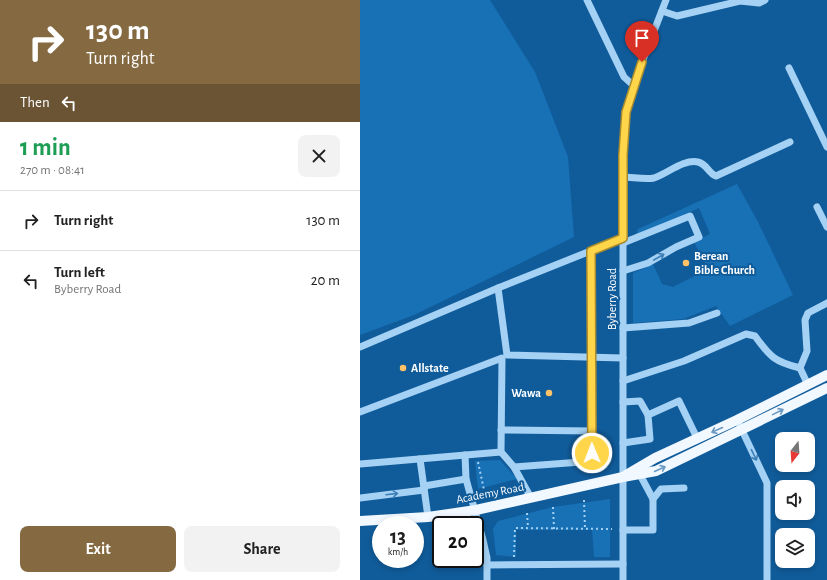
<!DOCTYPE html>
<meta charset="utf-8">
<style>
:root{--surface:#fff;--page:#f2f2f2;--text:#222;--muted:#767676;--line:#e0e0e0;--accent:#856a41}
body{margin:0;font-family:"Alegreya Sans",sans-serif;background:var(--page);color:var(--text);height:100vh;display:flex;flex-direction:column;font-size:15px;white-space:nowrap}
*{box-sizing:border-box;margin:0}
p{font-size:13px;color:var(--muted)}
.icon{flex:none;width:22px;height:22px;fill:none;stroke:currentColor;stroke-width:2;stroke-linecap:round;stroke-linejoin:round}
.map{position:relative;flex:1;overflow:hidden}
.side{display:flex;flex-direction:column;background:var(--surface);width:360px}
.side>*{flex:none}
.top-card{background:#856a41;color:#fff;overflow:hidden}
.needle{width:26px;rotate:197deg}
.tools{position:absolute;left:415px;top:432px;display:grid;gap:8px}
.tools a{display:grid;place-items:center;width:40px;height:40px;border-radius:8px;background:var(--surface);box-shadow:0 2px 6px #0003;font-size:20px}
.speed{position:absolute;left:12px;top:516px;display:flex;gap:8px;font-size:20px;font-weight:700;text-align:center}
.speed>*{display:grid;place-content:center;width:52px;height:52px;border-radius:50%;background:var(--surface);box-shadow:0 2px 6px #0003;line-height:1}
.speed small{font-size:10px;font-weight:400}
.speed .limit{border:2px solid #111;border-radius:6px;background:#fff;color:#111}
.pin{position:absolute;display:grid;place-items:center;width:34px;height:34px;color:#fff;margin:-41px -17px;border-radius:50% 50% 50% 0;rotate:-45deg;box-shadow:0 0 4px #0007}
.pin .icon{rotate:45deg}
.me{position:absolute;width:44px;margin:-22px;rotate:359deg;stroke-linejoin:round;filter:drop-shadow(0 0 3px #0008)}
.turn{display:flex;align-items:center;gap:14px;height:84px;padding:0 20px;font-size:18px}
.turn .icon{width:52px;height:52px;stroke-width:2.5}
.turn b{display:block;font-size:28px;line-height:34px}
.then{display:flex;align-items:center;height:38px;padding:0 20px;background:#0003;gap:8px;font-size:15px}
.round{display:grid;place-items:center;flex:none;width:42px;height:42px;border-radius:8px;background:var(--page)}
.overview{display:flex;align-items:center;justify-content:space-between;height:68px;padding:0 20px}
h1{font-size:24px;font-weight:600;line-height:30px;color:#1e9e55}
.button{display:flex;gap:8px;margin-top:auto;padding:8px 20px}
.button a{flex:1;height:46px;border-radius:8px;background:var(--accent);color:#fff;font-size:16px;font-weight:600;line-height:46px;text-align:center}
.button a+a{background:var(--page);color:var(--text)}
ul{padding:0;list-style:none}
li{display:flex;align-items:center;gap:12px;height:60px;padding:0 20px;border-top:1px solid var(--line)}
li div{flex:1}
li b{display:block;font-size:15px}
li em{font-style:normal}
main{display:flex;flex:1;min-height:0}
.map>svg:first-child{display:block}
.green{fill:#1870b5}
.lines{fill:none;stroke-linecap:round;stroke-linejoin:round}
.path{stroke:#a4d1f4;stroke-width:2;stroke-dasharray:2 3;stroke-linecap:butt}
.minor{stroke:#a4d1f4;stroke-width:7}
.major{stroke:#f1f8ff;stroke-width:10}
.oneway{stroke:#3c7fb6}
.oneway2{stroke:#6a9ac3}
.route-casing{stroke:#a68a30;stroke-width:10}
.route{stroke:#ffd54a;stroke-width:7}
.poi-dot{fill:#ffc267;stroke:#105c9b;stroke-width:1.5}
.labels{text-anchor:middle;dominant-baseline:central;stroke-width:4;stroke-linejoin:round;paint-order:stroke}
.poi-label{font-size:12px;font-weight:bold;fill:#fff;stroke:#105c9b;text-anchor:start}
.street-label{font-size:12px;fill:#fff;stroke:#105c9b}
</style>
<main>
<section class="side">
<div class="top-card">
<div class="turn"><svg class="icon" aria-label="right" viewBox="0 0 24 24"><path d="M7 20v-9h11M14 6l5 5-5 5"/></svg><div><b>130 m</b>Turn right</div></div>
<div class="then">Then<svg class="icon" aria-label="left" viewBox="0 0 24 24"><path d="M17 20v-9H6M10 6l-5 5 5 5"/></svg></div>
</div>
<div class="overview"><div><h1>1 min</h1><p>270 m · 08:41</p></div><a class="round"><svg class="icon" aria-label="close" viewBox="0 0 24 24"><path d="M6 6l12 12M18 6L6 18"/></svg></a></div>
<ul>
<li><svg class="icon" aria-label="right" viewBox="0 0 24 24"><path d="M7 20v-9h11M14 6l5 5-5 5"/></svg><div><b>Turn right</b></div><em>130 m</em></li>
<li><svg class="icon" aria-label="left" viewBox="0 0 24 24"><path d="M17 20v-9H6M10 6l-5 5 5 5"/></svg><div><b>Turn left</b><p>Byberry Road</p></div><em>20 m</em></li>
</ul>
<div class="button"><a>Exit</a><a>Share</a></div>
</section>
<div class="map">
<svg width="467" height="580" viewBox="0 0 467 580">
<rect width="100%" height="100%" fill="#105c9b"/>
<g class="green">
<polygon points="0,0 130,0 175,72 208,157 214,237 54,315 0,335"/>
<polygon points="377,184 398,222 433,295 370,326 356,306 323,319 273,323 273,273 293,264 302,284 313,287 348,269 334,242 350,234 339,208 276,236 278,229"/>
<polygon points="140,460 157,479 118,489 115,461"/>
<polygon points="250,499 250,557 234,557 232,530 156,530 156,557 136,555 133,529 138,521 193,507"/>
</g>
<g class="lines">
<g class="path">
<polyline points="118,462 124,490"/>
<polyline points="224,500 225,529"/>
<polyline points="193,507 194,529"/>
<polyline points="167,513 168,528"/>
<polyline points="154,557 155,528 252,529"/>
</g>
<g class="minor">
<polyline points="227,0 264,77 274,86"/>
<polyline points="302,11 317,16 380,1 399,3 405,0"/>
<polyline points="429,68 467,147"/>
<path d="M263,177C272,177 285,180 294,178C307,174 323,159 338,162C347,164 348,173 356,176L430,142"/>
<polyline points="457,207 467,227"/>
<polyline points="263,238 138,288 147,355 263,358"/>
<polyline points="263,271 288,263 316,247 339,237 330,216 263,243"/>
<polyline points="263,328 329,323 357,313"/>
<polyline points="0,347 138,288"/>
<path d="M263,381L324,361L386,334L395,336C410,357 415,362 440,368"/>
<polyline points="448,385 440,368 447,351 445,320 448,313 467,303"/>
<polyline points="263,402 280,401 288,415"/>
<polyline points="0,412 142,358 141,452 154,467 221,462 232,453 231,251"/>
<polyline points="380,426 407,483 407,580"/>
<polyline points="141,430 232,431"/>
<polyline points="263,443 290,439 288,415 319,401 337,438"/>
<polyline points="105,455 106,479 123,540 127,558 127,580"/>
<polyline points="60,459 68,517"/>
<polyline points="0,464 141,452"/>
<polyline points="154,467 171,498"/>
<polyline points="278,471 293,499"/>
<polyline points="64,486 106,479"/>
<polyline points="0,498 64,490"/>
<polyline points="263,530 293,530 293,499 301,489 324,488"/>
<polyline points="127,565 263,564"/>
<polyline points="263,580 263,155 266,112 277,75 306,0"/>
</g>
<g class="major">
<polyline points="266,475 295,458 377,420 467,375"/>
<polyline points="0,521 68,517 116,510 263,477 296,471 467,388"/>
</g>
</g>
<defs><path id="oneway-shaft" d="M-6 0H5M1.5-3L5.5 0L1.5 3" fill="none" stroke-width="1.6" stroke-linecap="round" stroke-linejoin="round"/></defs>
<g class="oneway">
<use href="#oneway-shaft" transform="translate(299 257) rotate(-30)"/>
<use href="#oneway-shaft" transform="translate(394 455) rotate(64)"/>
<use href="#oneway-shaft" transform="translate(32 494) rotate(-7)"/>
</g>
<g class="oneway2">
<use href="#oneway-shaft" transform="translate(418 412) rotate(-26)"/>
<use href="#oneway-shaft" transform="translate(357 430) rotate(156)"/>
<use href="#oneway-shaft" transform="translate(300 469) rotate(-24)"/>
</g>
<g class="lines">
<defs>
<polyline id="route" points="232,453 231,251 263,238 263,155 266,112 282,62"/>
</defs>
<use href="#route" class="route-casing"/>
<use href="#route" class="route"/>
</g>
<g class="poi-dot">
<circle cx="326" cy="263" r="4"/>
<circle cx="43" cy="368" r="4"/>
<circle cx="189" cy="393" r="4"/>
</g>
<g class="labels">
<g class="poi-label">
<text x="334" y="256">Berean<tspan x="334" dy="14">Bible Church</tspan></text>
<text x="51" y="368">Allstate</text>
<text x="181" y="393" text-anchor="end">Wawa</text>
</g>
<g class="street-label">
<text transform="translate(252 299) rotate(-90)">Byberry Road</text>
<text transform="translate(130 493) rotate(-11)">Academy Road</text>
</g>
</g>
</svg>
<div class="tools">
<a><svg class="needle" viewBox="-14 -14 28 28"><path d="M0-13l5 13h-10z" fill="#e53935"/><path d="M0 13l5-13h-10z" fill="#767676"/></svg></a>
<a><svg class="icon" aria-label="sound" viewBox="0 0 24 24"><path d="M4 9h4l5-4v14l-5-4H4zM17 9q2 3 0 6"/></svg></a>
<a><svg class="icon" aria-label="layers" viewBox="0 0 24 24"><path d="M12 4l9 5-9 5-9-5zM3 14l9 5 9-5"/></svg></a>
</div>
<div class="speed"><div>13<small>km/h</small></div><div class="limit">20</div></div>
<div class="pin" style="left:282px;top:62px;background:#d93025"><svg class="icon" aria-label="arrive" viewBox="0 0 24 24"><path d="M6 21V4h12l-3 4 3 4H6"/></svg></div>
<svg class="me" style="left:232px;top:453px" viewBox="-20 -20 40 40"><circle r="17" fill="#ffd54a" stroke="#fff" stroke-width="3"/><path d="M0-11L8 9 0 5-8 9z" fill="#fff"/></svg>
</div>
</main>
